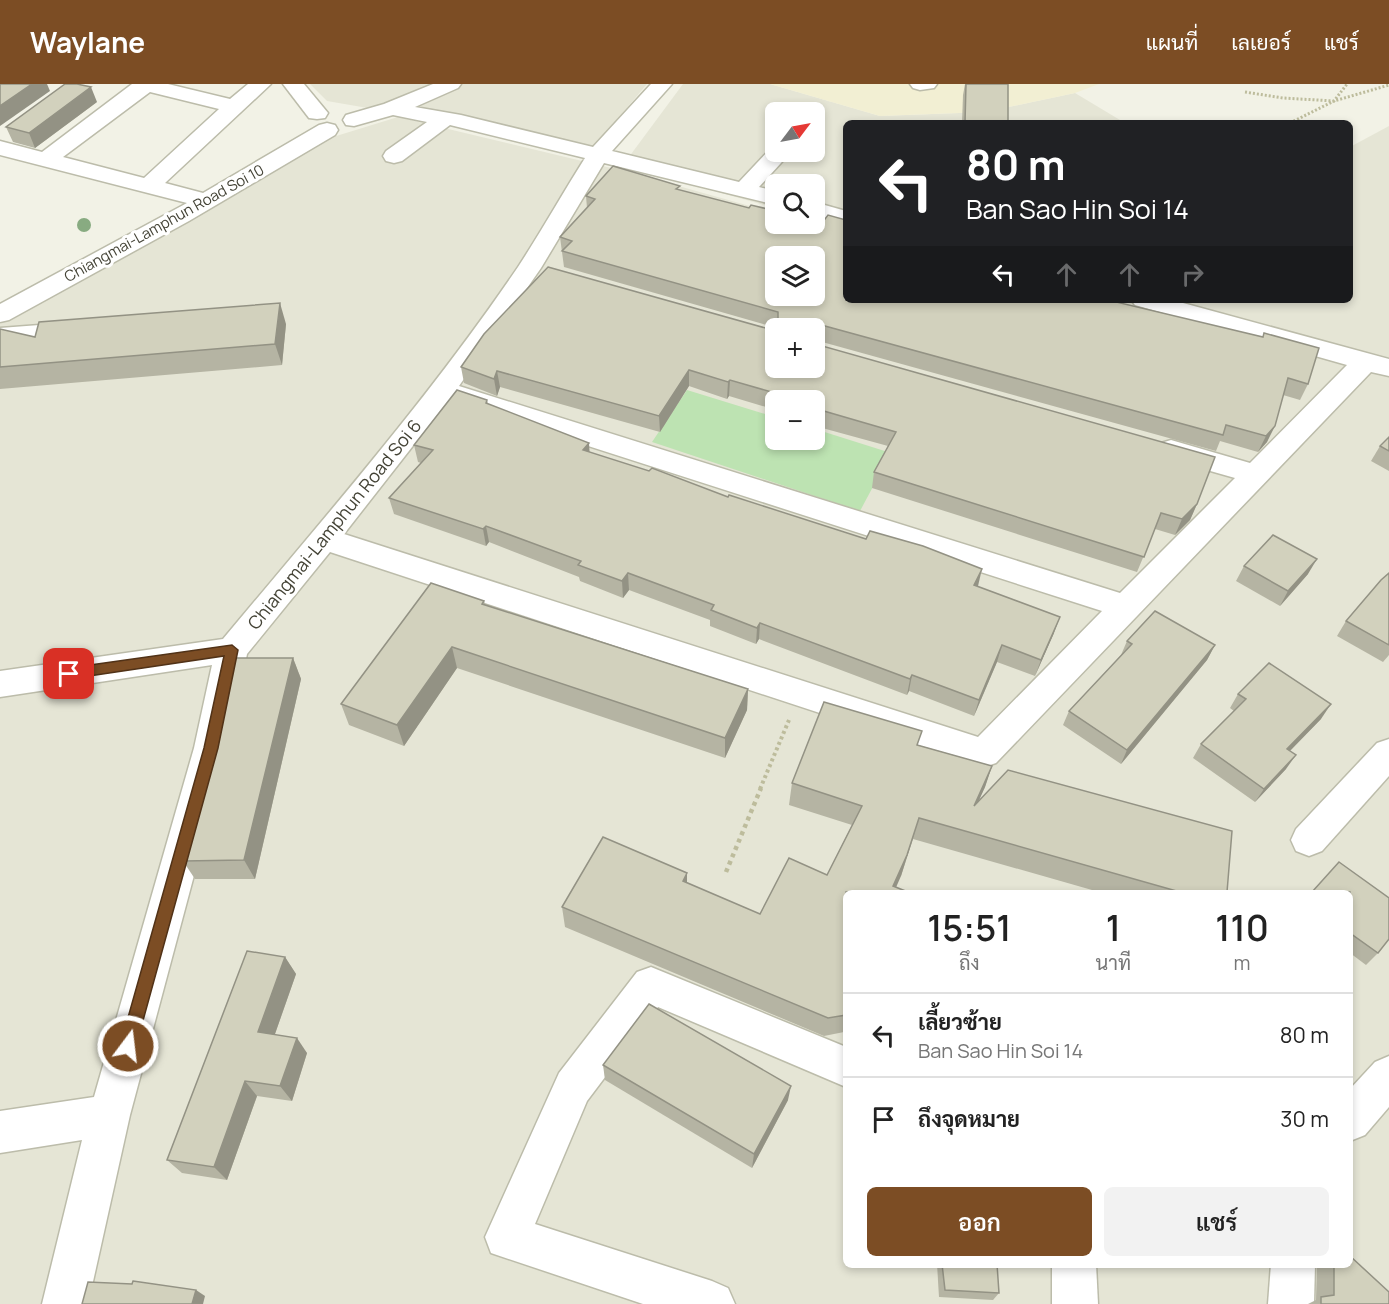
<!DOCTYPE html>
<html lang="th">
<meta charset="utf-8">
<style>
:root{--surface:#fff;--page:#f2f2f2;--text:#222;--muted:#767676;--line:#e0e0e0;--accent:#7c4d24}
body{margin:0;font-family:Manrope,Sarabun,sans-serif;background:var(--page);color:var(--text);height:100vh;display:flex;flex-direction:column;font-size:22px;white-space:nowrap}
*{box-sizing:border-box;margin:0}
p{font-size:20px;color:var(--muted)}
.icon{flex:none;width:33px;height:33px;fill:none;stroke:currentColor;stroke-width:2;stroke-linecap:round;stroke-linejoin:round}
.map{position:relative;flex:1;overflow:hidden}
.drawer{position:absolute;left:843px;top:806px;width:510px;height:378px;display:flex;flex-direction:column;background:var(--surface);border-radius:9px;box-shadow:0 3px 9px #0003}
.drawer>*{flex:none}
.banner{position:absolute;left:843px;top:36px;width:510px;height:183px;border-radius:9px;box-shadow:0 3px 9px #0003;background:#202124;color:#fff;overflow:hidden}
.needle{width:39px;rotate:58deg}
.controls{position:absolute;left:765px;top:18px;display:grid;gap:12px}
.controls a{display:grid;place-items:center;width:60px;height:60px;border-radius:9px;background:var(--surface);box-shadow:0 3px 9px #0003;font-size:30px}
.pin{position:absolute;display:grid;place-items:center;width:51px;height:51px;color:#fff;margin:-26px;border-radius:12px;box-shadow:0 3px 9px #0006}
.me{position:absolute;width:66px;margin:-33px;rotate:15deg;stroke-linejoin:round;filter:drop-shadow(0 0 4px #0008)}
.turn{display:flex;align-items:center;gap:21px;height:126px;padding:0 24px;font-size:27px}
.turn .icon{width:78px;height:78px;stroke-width:2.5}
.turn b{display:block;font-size:42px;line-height:51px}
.lanes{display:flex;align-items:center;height:57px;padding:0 24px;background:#0003;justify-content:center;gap:30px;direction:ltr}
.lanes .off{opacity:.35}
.eta{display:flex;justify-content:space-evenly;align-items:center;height:102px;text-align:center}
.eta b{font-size:36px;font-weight:600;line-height:42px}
.action{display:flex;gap:12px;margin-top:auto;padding:12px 24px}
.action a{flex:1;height:69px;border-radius:9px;background:var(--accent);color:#fff;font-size:24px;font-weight:600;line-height:69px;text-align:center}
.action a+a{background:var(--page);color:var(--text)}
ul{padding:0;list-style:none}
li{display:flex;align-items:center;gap:18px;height:84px;padding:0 24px;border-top:2px solid var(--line)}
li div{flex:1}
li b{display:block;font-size:22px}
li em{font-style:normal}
header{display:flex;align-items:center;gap:36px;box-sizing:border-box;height:84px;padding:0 30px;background:var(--accent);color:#fff}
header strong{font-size:28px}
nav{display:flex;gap:33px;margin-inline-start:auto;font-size:21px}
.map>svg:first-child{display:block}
.residential{fill:#e5e5d5;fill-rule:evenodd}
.commercial{fill:#f2efd3}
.green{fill:#bde3b2}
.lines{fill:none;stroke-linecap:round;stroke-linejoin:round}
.minor-casing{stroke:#bcbcaa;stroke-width:3}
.path-far2{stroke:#bdbc9c;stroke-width:3;stroke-dasharray:2 2;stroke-linecap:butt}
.path-far1{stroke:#bdbc9c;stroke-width:4;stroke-dasharray:3 3;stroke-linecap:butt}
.path{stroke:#bdbc9c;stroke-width:4.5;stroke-dasharray:4 4;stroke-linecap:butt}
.minor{fill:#fff;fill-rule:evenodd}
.tree{fill:#88ab81}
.wall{fill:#b5b4a3}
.shaded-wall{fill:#939284}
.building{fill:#d2d1bd;stroke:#939284;stroke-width:1.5;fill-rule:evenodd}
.route{fill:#7c4d24;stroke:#513217;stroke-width:1.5}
.labels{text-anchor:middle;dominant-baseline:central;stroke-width:6;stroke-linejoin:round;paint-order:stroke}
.far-street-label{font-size:15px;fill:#444336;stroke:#fff}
.street-label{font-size:18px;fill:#444336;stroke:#fff}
</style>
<header>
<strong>Waylane</strong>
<nav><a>แผนที่</a><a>เลเยอร์</a><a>แชร์</a></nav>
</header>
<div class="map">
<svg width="1389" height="1220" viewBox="0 0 1389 1220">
<rect width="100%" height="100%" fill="#f2f2e6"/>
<g class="residential">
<polygon points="310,0 647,0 594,63 327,17"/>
<path d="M683,0H770L880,32L985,28L1075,9L1125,39H846V145L815,136L814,100H776L775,124L623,81ZM776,28H814V68H776Z"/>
<path d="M398,33L632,89L775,129L776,140H812L846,216H1350V63L1389,42V1220H0V240L333,53ZM776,172H814V212H776ZM776,244H814V284H776ZM776,316H814V356H776ZM846,808H1350V1180H846Z"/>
</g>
<polygon class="commercial" points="770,0 1099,0 1075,9 985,28 880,32"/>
<polygon class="green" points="687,306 775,333 776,356 814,356 815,345 891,369 860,427 652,358"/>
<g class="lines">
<defs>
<g id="minor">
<path d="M132,0H168L230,15L248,0H271L165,99L203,109L319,41L327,39L335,41L338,46L335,51L189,137L9,236L0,238V220L187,119L0,71V57L42,68ZM150,8L219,25L144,94L63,73Z"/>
<polygon points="283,0 304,0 328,29 325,34 317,35 309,34"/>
<path d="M433,0H461L458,4L415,23L461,31L593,63L651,0H672L612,67L739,98L772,63L776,62V68H791L759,103L776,107V121L604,79L541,184L459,302L1120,509L1235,394L1161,373L1157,366L1161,359L1171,356L1250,379L1347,281L1135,221L1131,216H1172L1389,275V292L1371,288L996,679L984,683L330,468L247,570L228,664L130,1031L88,1220H42L82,1056L0,1069V1027L94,1013L194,664L212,581L0,613V587L223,555C324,434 429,314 518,183C541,148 562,110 585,74L450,41L402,77L394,79L386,77L383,72L386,67L427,38L393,31L354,42L346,41L343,36L346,31L384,20ZM448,317L1102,527L978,653L344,450Z"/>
<polygon points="910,0 937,0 934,4 920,6 913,4"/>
<polygon points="814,118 846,127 846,141 814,132"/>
<polygon points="79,238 88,240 92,246 88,252 0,260 0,244"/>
<polygon points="1389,655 1389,692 1322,767 1309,772 1296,767 1291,756 1296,745 1377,659"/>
<polygon points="651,883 846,963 846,1003 658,923 587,1017 535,1140 712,1197 728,1204 735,1220 643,1220 491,1169 485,1153 559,989 637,888"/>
<polygon points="1389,972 1389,1023 1365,1051 1350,1057 1350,1005 1375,978"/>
<polygon points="1052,1180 1096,1180 1098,1220 1052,1220"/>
<polygon points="1271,1180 1315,1180 1314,1220 1268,1220"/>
</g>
</defs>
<use href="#minor" class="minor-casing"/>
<g class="path-far2">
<polyline points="1245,8 1283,14 1334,17 1389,1"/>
<polyline points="1290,39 1334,17 1347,0"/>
</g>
<polyline class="path-far1" points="760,705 789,636"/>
<polyline class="path" points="726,788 761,704"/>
<use href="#minor" class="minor"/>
</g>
<circle class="tree" cx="84" cy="141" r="7"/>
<g class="wall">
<polygon points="965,0 1008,0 1008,39 962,39 963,11"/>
<polygon points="97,18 35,64 13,58 6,43"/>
<polygon points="680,106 846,216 1116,218 1308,300 1300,316 1283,311 1267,358 1258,368 1220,357 1216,367 815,256 815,260 1197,420 1190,436 1175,451 1155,445 1137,488 872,404 874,388 888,362 815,342 814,316 776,316 776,326 729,312 727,315 689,302 660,348 500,303 497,312 464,299 461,283 776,284 814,244 777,244 564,183 560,153 587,124 586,112"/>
<polygon points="286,240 282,281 0,305 0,245 35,253"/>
<polygon points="487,316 488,320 589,359 589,368 728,413 977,503 1054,549 1035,592 997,578 974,632 909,607 907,611 759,555 756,560 710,542 710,536 629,506 623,514 580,497 579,493 489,458 486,462 394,430 389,414 421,379 418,378 414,361"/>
<polygon points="1389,353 1389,387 1371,377 1380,362"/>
<polygon points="1244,482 1308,490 1280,522 1236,497"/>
<polygon points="1389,489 1389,571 1383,578 1337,552 1346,537"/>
<polygon points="484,517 485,520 748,605 747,626 725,674 457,584 404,662 349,641 341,620"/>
<polygon points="1127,557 1215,561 1207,576 1121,680 1063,641 1069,627 1121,571"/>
<polygon points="293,574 301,595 255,795 195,795 183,777"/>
<polygon points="1238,610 1321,635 1290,667 1286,685 1255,718 1193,674 1201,660 1234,627 1230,624"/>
<polygon points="918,661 992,682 985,703 978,717 1227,808 1099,808 913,755 901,792 846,808 846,946 844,948 824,952 565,843 562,823 687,799 760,830 827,791 852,741 789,721 792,699"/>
<polygon points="1350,808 1378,869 1366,881 1350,869"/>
<polygon points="285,873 296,890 275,950 307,969 292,1017 257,1012 227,1096 182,1089 167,1076"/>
<polygon points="603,981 788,1016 752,1084 605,996"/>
<polygon points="937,1180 997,1180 999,1209 993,1216 939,1213"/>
<polygon points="1317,1180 1350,1180 1389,1220 1308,1220 1316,1216"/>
</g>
<g class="shaded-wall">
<polygon points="32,0 47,0 50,7 0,42 0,22"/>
<polygon points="91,3 97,18 35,64 29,49"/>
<polygon points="280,219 286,240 282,281 275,260"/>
<polygon points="689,286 689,302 660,348 659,332"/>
<polygon points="497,287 500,303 497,312 494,295"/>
<polygon points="730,296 729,312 727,315 728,298"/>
<polygon points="1275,342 1267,358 1258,368 1266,352"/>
<polygon points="589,359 590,376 583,366"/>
<polygon points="1197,420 1190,436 1175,451 1182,435"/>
<polygon points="486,442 489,458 486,462 483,445"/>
<polygon points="1317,475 1308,490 1280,522 1288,507"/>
<polygon points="982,485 978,502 969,518 974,501"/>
<polygon points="628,489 629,506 623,514 622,497"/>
<polygon points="1060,533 1054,549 1035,592 1041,576"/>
<polygon points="760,539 759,555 756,560 757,544"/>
<polygon points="1002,561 997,578 974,632 979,616"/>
<polygon points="1215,561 1207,576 1121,680 1127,666"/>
<polygon points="452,563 457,584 404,662 397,641"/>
<polygon points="293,574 301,595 255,795 244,776"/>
<polygon points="912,591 909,607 907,611 910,595"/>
<polygon points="748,605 747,626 725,674 725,654"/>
<polygon points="1331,620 1321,635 1278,679 1287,665"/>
<polygon points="1296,671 1286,685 1255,718 1264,705"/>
<polygon points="992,682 985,703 967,743 974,722"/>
<polygon points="919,734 901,792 894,808 893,802"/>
<polygon points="687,789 687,809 683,797"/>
<polygon points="285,873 296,890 270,964 258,948"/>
<polygon points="297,954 307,969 292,1017 280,1002"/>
<polygon points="245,997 257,1012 227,1096 214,1083"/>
<polygon points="791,1002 788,1016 752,1084 754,1070"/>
<polygon points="196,1206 205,1212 203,1220 192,1220"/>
</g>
<g class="building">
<polygon points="0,0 32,0 0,22"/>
<polygon points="65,0 77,0 91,3 29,49 6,43"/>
<polygon points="966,0 1008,0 1008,39 965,39"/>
<path d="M613,82L680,102L676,105L749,124L751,121L776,127V140H814V137L822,139L828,131L846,136V216H1116V218L1263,253L1264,249L1319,264L1308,300L1288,294L1275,342L1266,352L1226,341L1223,351L814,239V244H778V228L562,167L572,157L560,153L595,115L586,112ZM776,172H814V212H776Z"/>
<polygon points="548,183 776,247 776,284 814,284 814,249 815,260 1215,373 1197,420 1182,435 1161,429 1144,473 874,388 896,348 817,325 819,322 814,321 814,316 799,316 730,296 728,298 689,286 659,332 497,287 494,295 461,283 484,250"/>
<polygon points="280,219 275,260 0,283 0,245 35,253 39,238"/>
<polygon points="457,306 487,316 486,319 589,359 583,366 649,387 652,384 728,413 729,411 866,455 870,447 923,462 982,485 974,501 1060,533 1041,576 1002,561 979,616 912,591 910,595 760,539 757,544 711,526 714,521 628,489 622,497 578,481 581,477 486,442 483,445 389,414 433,366 414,361"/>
<polygon points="1389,353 1389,367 1380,362"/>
<polygon points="1273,451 1317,475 1288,507 1244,482"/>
<polygon points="1389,489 1389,561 1346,537 1381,496"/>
<polygon points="431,499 484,517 482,520 748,605 725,654 452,563 397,641 341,620"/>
<polygon points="1155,527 1215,561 1127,666 1069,627 1132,560 1127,557"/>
<polygon points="234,574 293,574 244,776 183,777 219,644"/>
<polygon points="1269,579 1331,620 1287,665 1296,671 1264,705 1201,660 1246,615 1238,610"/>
<polygon points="824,618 922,647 917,661 992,682 974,722 1008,686 1232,747 1227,808 1180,808 919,734 907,771 893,802 908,808 846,808 846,931 828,934 562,823 603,753 687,789 683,797 760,830 789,774 827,791 862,722 792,699"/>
<polygon points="1339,778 1389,814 1389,855 1378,869 1350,849 1350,808 1312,808"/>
<polygon points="247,867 285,873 258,948 297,954 280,1002 245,997 214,1083 167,1076"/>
<polygon points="649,920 791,1002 754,1070 603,981"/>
<polygon points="1350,1172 1389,1208 1389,1220 1321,1220 1321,1213 1334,1211 1334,1180 1350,1180"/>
<polygon points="942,1180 997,1180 999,1209 945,1206"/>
<polygon points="133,1197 196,1206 192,1220 82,1220 88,1198 132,1200"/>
</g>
<polygon class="route" points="232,561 238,566 218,664 136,962 134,968 128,970 122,968 120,962 204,664 224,572 69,595 63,590 69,584"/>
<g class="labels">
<g class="far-street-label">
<text transform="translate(164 139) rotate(-29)">Chiangmai-Lamphun Road Soi 10</text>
</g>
<g class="street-label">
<text transform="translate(334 440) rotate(-51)">Chiangmai-Lamphun Road Soi 6</text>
</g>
</g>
</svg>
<div class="controls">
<a><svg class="needle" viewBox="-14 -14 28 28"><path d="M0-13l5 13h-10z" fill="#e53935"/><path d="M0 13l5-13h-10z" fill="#767676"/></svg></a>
<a><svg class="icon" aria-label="search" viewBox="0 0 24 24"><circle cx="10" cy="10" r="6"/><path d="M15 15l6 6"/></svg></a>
<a><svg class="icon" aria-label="layers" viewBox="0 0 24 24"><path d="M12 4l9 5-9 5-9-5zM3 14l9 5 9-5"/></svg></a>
<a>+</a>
<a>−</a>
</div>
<div class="pin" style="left:69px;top:590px;background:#d93025"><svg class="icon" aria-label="arrive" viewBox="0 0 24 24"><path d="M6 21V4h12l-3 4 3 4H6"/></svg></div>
<svg class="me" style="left:128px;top:962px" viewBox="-20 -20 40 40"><circle r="17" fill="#7c4d24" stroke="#fff" stroke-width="3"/><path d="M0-11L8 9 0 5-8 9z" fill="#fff"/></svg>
<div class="banner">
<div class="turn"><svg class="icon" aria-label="left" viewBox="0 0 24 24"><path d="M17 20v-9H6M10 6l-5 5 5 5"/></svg><div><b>80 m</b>Ban Sao Hin Soi 14</div></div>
<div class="lanes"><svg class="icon" aria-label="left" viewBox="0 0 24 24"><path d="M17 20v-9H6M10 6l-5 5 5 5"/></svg><svg class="icon off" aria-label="ahead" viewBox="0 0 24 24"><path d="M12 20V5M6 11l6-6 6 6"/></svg><svg class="icon off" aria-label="ahead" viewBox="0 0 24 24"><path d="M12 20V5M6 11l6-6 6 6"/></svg><svg class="icon off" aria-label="right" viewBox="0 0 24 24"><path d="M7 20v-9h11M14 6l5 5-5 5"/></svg></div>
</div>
<section class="drawer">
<div class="eta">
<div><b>15:51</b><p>ถึง</p></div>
<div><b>1</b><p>นาที</p></div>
<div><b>110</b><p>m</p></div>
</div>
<ul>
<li><svg class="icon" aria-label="left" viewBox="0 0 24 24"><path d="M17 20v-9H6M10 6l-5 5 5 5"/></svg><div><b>เลี้ยวซ้าย</b><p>Ban Sao Hin Soi 14</p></div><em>80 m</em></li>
<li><svg class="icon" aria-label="arrive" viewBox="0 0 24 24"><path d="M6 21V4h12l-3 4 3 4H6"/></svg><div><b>ถึงจุดหมาย</b></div><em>30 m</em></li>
</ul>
<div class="action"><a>ออก</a><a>แชร์</a></div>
</section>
</div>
